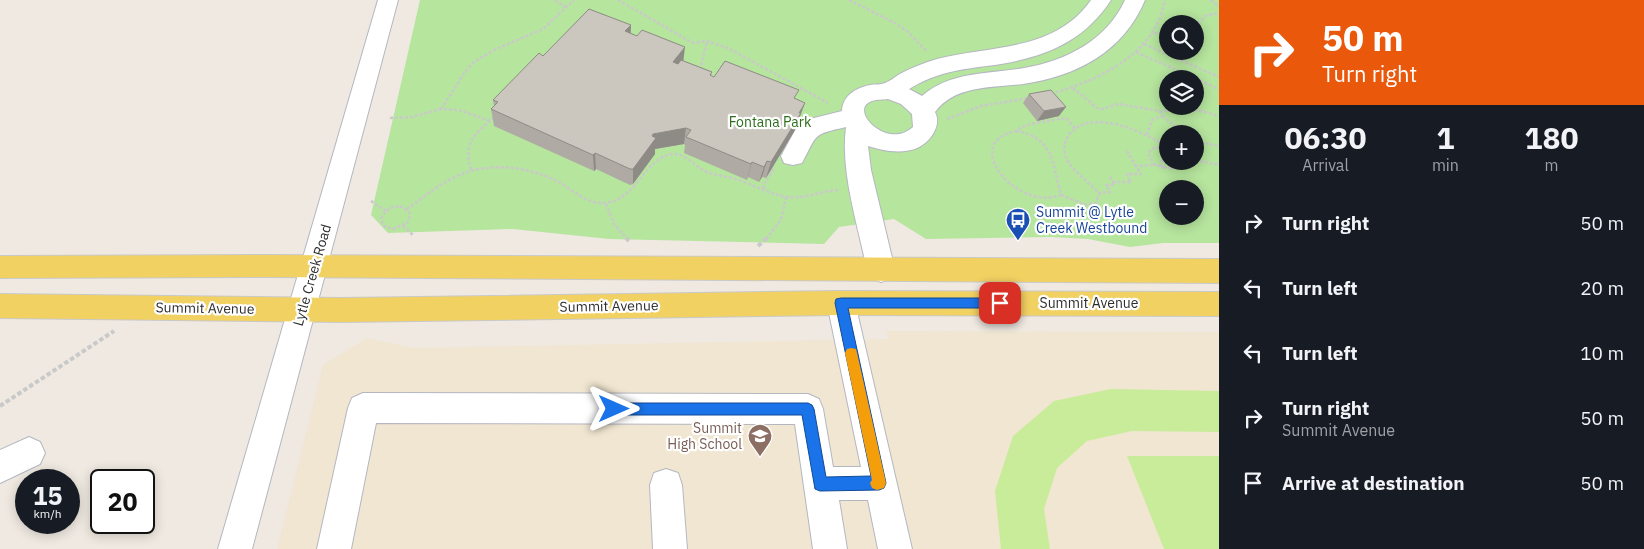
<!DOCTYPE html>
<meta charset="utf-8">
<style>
:root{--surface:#171b24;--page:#20242c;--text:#f1f3f6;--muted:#9ea1a6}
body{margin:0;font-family:"IBM Plex Sans",sans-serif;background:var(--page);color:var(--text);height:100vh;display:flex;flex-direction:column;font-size:19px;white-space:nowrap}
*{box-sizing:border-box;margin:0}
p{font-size:16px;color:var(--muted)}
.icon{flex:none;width:28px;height:28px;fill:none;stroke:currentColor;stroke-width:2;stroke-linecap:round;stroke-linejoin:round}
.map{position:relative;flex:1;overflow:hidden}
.sheet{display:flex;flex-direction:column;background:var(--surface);width:425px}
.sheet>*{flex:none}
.hud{background:#ea580c;color:#fff;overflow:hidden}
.controls{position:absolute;left:1159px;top:15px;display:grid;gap:10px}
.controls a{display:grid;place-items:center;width:45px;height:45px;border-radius:50%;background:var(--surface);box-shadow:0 2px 12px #0003;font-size:25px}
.speed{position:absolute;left:15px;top:469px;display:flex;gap:10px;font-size:25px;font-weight:700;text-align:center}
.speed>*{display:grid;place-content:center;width:65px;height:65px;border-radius:50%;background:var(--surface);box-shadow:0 2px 12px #0003;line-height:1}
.speed small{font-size:12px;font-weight:400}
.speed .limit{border:2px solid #111;border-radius:8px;background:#fff;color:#111}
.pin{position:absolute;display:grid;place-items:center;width:42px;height:42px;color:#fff;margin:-21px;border-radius:10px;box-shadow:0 2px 8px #0006}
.me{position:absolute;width:55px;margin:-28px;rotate:90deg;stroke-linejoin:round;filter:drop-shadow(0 0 4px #0008)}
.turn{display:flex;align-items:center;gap:18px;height:105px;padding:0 20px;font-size:22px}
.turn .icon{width:65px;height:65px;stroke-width:2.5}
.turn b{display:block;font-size:35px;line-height:42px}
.eta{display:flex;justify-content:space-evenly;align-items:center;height:85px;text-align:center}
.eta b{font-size:30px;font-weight:700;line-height:35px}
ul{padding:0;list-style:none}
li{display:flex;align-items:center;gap:15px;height:65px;padding:0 20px}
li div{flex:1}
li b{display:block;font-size:19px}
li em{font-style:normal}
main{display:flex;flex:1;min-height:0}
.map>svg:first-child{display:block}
.education{fill:#f0e6d1}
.green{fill:#b6e59e;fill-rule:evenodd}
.pitch{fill:#c9ec9a}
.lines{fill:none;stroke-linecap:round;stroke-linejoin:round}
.minor-casing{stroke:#b4b7c1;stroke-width:2}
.major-casing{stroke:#c9c9c9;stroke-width:2}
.path-far1{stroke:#c9c9c9;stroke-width:2.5;stroke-dasharray:3 2;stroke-linecap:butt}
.path{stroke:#c9c9c9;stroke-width:4;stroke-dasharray:4.5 2.5;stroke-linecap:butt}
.minor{fill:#fff;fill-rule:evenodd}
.major{fill:#f2d163;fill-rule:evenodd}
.wall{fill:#afaba4}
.shaded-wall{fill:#8e8b86}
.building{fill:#cbc7bf;stroke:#8e8b86}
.route{fill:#1a73e8;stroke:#114b97}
.slow{fill:#f59e0b}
.labels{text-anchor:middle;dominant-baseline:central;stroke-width:4.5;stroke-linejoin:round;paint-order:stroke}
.park-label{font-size:14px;fill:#2c6e1b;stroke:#fff}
.transit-label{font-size:14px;fill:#164399;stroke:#fff;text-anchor:start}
.street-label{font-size:14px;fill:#2e2e2e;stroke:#fff}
.education-label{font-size:14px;fill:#785e54;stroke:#fff;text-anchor:end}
</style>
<main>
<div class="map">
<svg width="1219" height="549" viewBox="0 0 1219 549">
<rect width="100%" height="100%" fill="#efe9e1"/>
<polygon class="education" points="887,331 1219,332 1219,549 277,549 323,365 367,338 413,348 888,339"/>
<path class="green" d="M420,0H1219V243H1163L1130,247L1088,239L1051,237L926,239L894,219L839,227L824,244L609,239L513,229L388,233L371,215ZM1168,24H1195V51H1168ZM1168,79H1195V106H1168ZM1168,134H1195V161H1168ZM1168,189H1195V216H1168Z"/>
<g class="pitch">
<polygon points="1111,389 1219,391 1219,432 1132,431 1087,441 1057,468 1044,509 1050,549 1001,549 995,491 1013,436 1054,401"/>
<polygon points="1127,456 1219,456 1219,549 1164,549"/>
</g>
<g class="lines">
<defs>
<g id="minor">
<polygon points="378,0 398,0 252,549 218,549"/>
<path d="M1091,0H1111C1085,40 1048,56 1001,64C967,69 940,70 909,89L922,96C950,71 990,74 1024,68C1066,61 1107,40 1125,0H1145C1123,52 1077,76 1023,84C993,88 955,85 935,112C939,120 937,127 933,134C919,157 889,153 868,146L871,170L895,270L891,278L881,282L871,278L867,270C858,225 840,172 846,127C812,135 818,133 802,163L793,165L784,163L781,156L798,125L806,120L842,111C843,95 856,88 870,85C875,84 881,85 885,83C890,81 894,78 898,75C911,68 923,63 937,59C991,45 1055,52 1091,0ZM888,99L901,104L912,114L913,127C887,151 847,109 872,101C877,99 883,100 888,99Z"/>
<polygon points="841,291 851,294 855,303 912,549 878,549 868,500 839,500 847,549 813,549 795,424 376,423 351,549 317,549 348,408 352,398 363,393 808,394 819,399 823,409 833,467 861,467 827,303 831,294"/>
<polygon points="29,437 40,442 45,453 40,464 0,483 0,450"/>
<polygon points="666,469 678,473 682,485 687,549 653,549 650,485 654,473"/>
</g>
<g id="major">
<polygon points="267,255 1219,259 1219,283 267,277 0,278 0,256"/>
<polygon points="841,291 1219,292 1219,316 841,315 342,322 0,318 0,294 342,298"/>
</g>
</defs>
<use href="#minor" class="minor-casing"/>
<use href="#major" class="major-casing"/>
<g class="path-far1">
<polyline points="555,0 567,8"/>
<polyline points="618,0 693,43 707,41 728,48 828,103"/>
<polyline points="849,0 895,23 908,32 927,52"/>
<polyline points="1211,0 1219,7"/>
<polyline points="1195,28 1205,16 1219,13"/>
<polyline points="1154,33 1168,36"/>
<polyline points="1144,44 1219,77"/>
<polyline points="1136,52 1219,89"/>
<polyline points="700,70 707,41"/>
<polyline points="1073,88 1097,108 1103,109 1118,104 1160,111 1198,110 1219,116"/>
<path d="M1051,94C1100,79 1154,56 1165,0"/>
<polyline points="441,109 465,72 474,62 494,50 543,29 574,0"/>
<path d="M1160,111C1163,120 1176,124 1183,134"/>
<polyline points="390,118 412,117 441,109 459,110 490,121"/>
<polyline points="947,119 981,106 1030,98"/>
<polyline points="1018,129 1030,124 1066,118 1075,128"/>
<path d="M1016,131C1055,138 1052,164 1061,195C1016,212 959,142 1016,131Z"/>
<polyline points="1147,135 1152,120 1162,116"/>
<polyline points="1195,141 1219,146"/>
<polyline points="1127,151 1136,166"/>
<polyline points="1195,160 1219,165"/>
<polyline points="1168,161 1161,161 1161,166 1173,169 1174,166 1169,161"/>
<polyline points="1165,168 1154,164 1148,154 1151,149 1166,146"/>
<path d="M471,170C463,140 475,135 495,116"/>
<polyline points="1110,177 1113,182 1131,182 1127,174 1141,174 1136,166 1156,165"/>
<polyline points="765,188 763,186 775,167"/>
<polyline points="1098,193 1110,192 1106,185 1115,185 1113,182"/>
<path d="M1061,195L1086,205L1096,203L1099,194C1089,181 1072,172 1066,157C1063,150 1064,141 1069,135C1090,106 1146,133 1168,147"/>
<polyline points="371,201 386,211"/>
<polyline points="606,204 614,224 627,239"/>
<path d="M400,206L409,212L410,216L407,223L393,229L384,226L381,219C384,210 391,207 400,206Z"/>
<path d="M407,209C422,199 435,187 451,179C484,161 524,165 557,181C572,189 586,204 604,203C637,201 645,156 673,154C684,153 694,165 703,170C713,176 728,176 739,180C754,185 767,193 782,196C800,201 820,191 838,190"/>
<polyline points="403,226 414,236"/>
<polyline points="766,239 781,220 786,197"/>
</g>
<g class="path">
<polyline points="626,238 629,241"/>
<polyline points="758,246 767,238"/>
<polyline points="0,406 114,331"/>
</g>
<use href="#minor" class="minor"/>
<use href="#major" class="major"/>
</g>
<g class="wall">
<polygon points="631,25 631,33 684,61 712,72 711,76 796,99 800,119 795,130 766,178 762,177 759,182 748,177 747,180 684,153 685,145 684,144 655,149 655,154 633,184 630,185 596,169 594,171 494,126 491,109 494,106 493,100 543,56"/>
<polygon points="1029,94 1059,116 1037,121 1023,103"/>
</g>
<g class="shaded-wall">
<polygon points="631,25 630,42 625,31"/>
<polygon points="685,47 683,64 672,79 673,62"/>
<polygon points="805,103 795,130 766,178 771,162"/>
<polygon points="1066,107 1059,116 1037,121 1044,111"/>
<polygon points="686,128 684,144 655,149 655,154 633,184 633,169 653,134"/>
<polygon points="595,153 596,169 594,171 593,155"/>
<polygon points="767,161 762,177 759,182 764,167"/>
<polygon points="752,162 748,177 747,180 751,164"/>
</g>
<g class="building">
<polygon points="589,9 631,25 625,31 637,36 642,30 685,47 673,62 678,64 681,60 712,72 710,75 714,77 725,61 799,90 794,98 805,103 799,113 801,113 771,162 767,161 764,167 752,162 751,164 686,137 691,130 686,128 653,134 652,136 656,138 633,169 630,169 595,153 593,155 491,109 498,102 493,100 539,53 543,56"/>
<polygon points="1051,90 1066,107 1044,111 1029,94"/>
</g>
<polygon class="route" points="841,298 1000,298 1004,299 1006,303 1004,307 1000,308 848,308 886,483 884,488 879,490 820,491 815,489 802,415 614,415 610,413 608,409 610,404 614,403 808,403 812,405 814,409 826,477 871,476 835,303 836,299"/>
<polygon class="slow" points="851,348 856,349 857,353 886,483 884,488 877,490 872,488 870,483 872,480 845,353 847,349"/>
<defs>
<symbol id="bus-pin" viewBox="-11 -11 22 30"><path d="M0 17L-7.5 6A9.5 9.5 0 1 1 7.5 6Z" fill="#1a4fb4" stroke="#fff"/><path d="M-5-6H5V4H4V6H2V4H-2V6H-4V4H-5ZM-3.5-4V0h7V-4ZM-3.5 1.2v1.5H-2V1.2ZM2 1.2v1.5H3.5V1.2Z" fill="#fff"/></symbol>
<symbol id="school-pin" viewBox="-11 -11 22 30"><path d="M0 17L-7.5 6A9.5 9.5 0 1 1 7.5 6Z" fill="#8d6e63" stroke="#fff"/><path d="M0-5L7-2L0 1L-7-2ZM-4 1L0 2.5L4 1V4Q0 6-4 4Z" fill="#fff"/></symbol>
</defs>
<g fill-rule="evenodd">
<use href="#bus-pin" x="1004" y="206" width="28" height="38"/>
<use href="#school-pin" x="746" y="422" width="28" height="38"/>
</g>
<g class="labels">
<g class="park-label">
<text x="770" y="122">Fontana Park</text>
</g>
<g class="transit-label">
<text x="1036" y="212">Summit @ Lytle<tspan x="1036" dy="16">Creek Westbound</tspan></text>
</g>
<g class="street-label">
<text transform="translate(312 275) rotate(-74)">Lytle Creek Road</text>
<text x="1089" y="303">Summit Avenue</text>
<text transform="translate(609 306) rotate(-1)">Summit Avenue</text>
<text transform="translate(205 308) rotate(1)">Summit Avenue</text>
</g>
<g class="education-label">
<text x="742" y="428">Summit<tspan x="742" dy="16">High School</tspan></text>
</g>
</g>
</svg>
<div class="controls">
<a><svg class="icon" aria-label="search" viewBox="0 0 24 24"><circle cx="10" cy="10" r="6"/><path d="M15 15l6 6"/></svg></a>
<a><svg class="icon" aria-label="layers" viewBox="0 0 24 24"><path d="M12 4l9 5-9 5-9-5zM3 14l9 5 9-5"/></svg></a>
<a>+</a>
<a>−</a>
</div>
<div class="speed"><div>15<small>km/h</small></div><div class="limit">20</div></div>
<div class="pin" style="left:1000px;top:303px;background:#d93025"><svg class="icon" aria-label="arrive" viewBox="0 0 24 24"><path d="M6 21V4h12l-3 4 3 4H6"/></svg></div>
<svg class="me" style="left:614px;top:409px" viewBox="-20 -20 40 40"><path d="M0-17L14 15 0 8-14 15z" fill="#1a73e8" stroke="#fff" stroke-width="4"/></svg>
</div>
<section class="sheet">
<div class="hud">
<div class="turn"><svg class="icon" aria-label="right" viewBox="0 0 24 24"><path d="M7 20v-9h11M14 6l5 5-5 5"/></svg><div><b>50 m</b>Turn right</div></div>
</div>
<div class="eta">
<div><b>06:30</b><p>Arrival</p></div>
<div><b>1</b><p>min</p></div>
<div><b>180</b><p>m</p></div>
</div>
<ul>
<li><svg class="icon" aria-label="right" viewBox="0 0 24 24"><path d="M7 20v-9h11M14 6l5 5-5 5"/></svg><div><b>Turn right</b></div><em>50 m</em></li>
<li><svg class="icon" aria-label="left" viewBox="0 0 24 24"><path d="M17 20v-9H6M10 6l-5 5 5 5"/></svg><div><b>Turn left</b></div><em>20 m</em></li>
<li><svg class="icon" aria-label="left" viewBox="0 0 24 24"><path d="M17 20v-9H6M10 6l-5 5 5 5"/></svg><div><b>Turn left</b></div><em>10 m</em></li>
<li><svg class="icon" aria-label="right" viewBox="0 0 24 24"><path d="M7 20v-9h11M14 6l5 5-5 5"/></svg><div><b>Turn right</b><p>Summit Avenue</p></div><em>50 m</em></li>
<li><svg class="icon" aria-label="arrive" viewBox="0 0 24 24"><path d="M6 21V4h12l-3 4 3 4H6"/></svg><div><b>Arrive at destination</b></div><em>50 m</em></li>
</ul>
</section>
</main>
